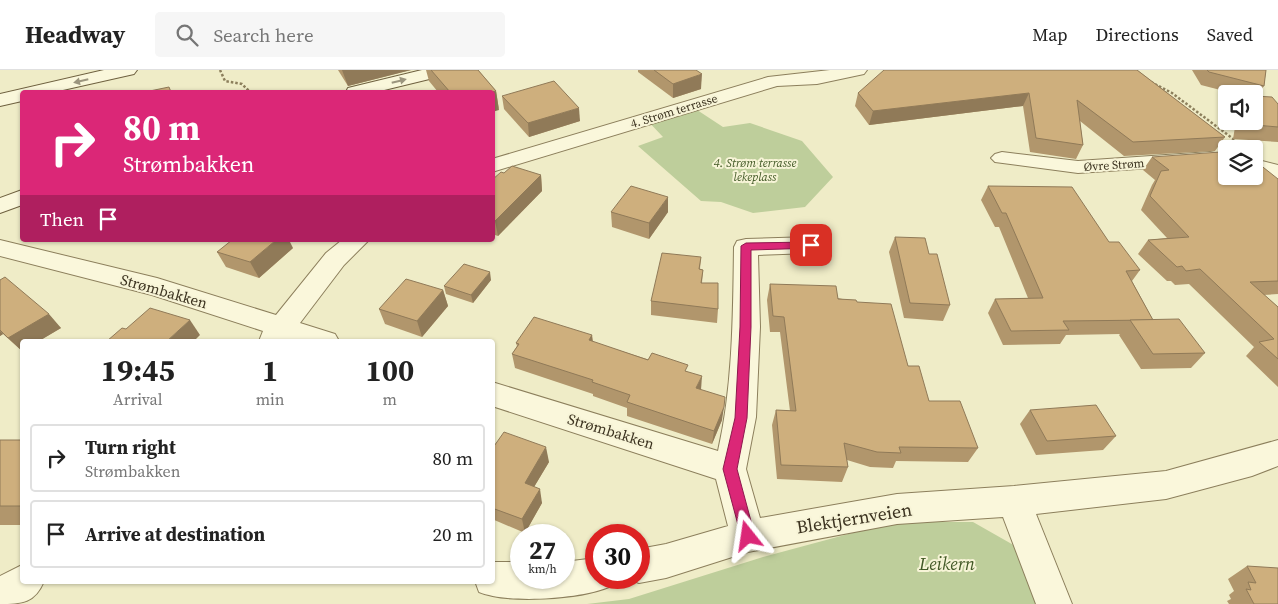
<!DOCTYPE html>
<meta charset="utf-8">
<style>
:root{--surface:#fff;--page:#f6f6f6;--text:#222;--muted:#767676;--line:#e0e0e0}
body{margin:0;font-family:"Source Serif 4",serif;background:var(--page);color:var(--text);height:100vh;display:flex;flex-direction:column;font-size:19px;white-space:nowrap}
*{box-sizing:border-box;margin:0}
p{font-size:16px;color:var(--muted)}
.icon{flex:none;width:28px;height:28px;fill:none;stroke:currentColor;stroke-width:2;stroke-linecap:round;stroke-linejoin:round}
.map{position:relative;flex:1;overflow:hidden}
.panel{position:absolute;left:20px;top:269px;width:475px;height:245px;display:flex;flex-direction:column;background:var(--surface);border-radius:5px;box-shadow:0 1px 4px #0004}
.panel>*{flex:none}
.guide{position:absolute;left:20px;top:20px;width:475px;height:152px;border-radius:5px;box-shadow:0 1px 4px #0004;background:#db2777;color:#fff;overflow:hidden}
.fabs{position:absolute;left:1218px;top:15px;display:grid;gap:10px}
.fabs a{display:grid;place-items:center;width:45px;height:45px;border-radius:5px;background:var(--surface);box-shadow:0 1px 4px #0004;font-size:25px}
.speed{position:absolute;left:510px;top:454px;display:flex;gap:10px;font-size:25px;font-weight:700;text-align:center}
.speed>*{display:grid;place-content:center;width:65px;height:65px;border-radius:50%;background:var(--surface);box-shadow:0 1px 4px #0004;line-height:1}
.speed small{font-size:12px;font-weight:400}
.speed .limit{border:8px solid #d22;background:#fff;color:#111}
.pin{position:absolute;display:grid;place-items:center;width:42px;height:42px;color:#fff;margin:-21px;border-radius:10px;box-shadow:0 2px 8px #0006}
.me{position:absolute;width:55px;margin:-28px;rotate:345deg;stroke-linejoin:round;filter:drop-shadow(0 0 4px #0008)}
.turn{display:flex;align-items:center;gap:18px;height:105px;padding:0 20px;font-size:22px}
.turn .icon{width:65px;height:65px;stroke-width:2.5}
.turn b{display:block;font-size:35px;line-height:42px}
.then{display:flex;align-items:center;height:48px;padding:0 20px;background:#0003;gap:10px;font-size:19px}
.eta{display:flex;justify-content:space-evenly;align-items:center;height:85px;text-align:center}
.eta b{font-size:30px;font-weight:700;line-height:35px}
ul{padding:0;list-style:none}
li{display:flex;align-items:center;gap:15px;height:68px;margin:0 10px 8px;padding:0 10px;border:2px solid var(--line);border-radius:5px}
li div{flex:1}
li b{display:block;font-size:19px}
li em{font-style:normal}
header{display:flex;align-items:center;gap:30px;box-sizing:border-box;height:70px;padding:0 25px;background:var(--surface);border-bottom:1px solid var(--line)}
header strong{font-size:24px}
nav{display:flex;gap:28px;margin-inline-start:auto;font-size:18px}
.search{width:350px;height:45px;background:var(--page);display:flex;align-items:center;gap:12px;box-sizing:border-box;padding:0 18px;border-radius:5px;color:var(--muted);font-size:19px}
.map>svg:first-child{display:block}
.green{fill:#bece9b}
.lines{fill:none;stroke-linecap:round;stroke-linejoin:round}
.minor-casing{stroke:#8c7f5c;stroke-width:2}
.secondary-casing{stroke:#6e603f;stroke-width:2}
.path{stroke:#8c7f5c;stroke-width:2.5;stroke-dasharray:2.5 2;stroke-linecap:butt}
.minor{fill:#faf7db;fill-rule:evenodd}
.secondary{fill:#faf7db;fill-rule:evenodd}
.wall{fill:#b1966c}
.shaded-wall{fill:#907a58}
.building{fill:#ceaf7d;stroke:#907a58}
.oneway{fill:#9b957e}
.route{fill:#db2777;stroke:#8e194d}
.labels{text-anchor:middle;dominant-baseline:central;stroke-width:4;stroke-linejoin:round;paint-order:stroke}
.far-street-label{font-size:12px;fill:#3c3320;stroke:#f7f4d7}
.far-park-label{font-size:12px;font-style:italic;fill:#425926;stroke:#f7f4d7}
.street-label{font-size:15px;fill:#3c3320;stroke:#f7f4d7}
.near-street-label{font-size:18px;fill:#3c3320;stroke:#f7f4d7}
.near-park-label{font-size:18px;font-style:italic;fill:#425926;stroke:#f7f4d7}
</style>
<header>
<strong>Headway</strong>
<div class="search"><svg class="icon" aria-label="search" viewBox="0 0 24 24"><circle cx="10" cy="10" r="6"/><path d="M15 15l6 6"/></svg>Search here</div>
<nav><a>Map</a><a>Directions</a><a>Saved</a></nav>
</header>
<div class="map">
<svg width="1278" height="534" viewBox="0 0 1278 534">
<rect width="100%" height="100%" fill="#efecc7"/>
<g class="green">
<polygon points="691,36 723,57 750,53 802,71 833,107 805,137 753,143 721,132 701,131 638,76 663,67 646,49"/>
<polygon points="893,452 973,452 1017,477 1040,534 587,534 629,529 763,487"/>
</g>
<g class="lines">
<defs>
<g id="minor">
<polygon points="830,0 867,0 864,4 817,14 777,16 492,102 492,89 768,7"/>
<polygon points="1002,82 1078,91 1210,82 1226,85 1226,97 1210,94 1078,103 995,92 991,88 995,84"/>
<polygon points="1254,89 1278,95 1278,109 1254,102"/>
<path d="M811,167L820,169L823,175L820,181L811,183L758,185L760,257L756,347L746,399L760,448L897,424L1014,416L1166,401L1278,370V396L1252,406L1166,429L1036,444L1072,534H1036L1003,447L897,454L748,482L666,508L639,513L626,508H639V479L666,474L728,456L716,409L492,336V312L718,381C733,315 733,245 734,177L737,171L746,169Z"/>
<polygon points="0,170 157,208 276,245 326,183 342,170 369,170 344,195 300,253 335,264 339,271 294,271 288,269 286,271 259,271 263,261 152,225 0,186"/>
<path d="M596,488V508H613L609,517C580,529 508,534 479,522L475,511H492V492H521V508H564V492Z"/>
<path d="M22,495V511H44C35,533 22,534 0,534V506Z"/>
</g>
<g id="secondary">
<polygon points="104,0 137,0 134,4 54,22 22,22 22,31 0,36 0,24"/>
<polygon points="422,0 453,0 450,4 376,22 346,22 348,18"/>
<polygon points="22,120 22,135 0,143 0,128"/>
</g>
</defs>
<use href="#minor" class="minor-casing"/>
<use href="#secondary" class="secondary-casing"/>
<g class="path">
<polyline points="220,0 225,11 242,14 250,22"/>
<polyline points="1151,12 1172,23 1236,71"/>
</g>
<use href="#minor" class="minor"/>
<use href="#secondary" class="secondary"/>
</g>
<g class="wall">
<polygon points="338,0 411,0 348,16"/>
<polygon points="426,0 478,0 496,21 499,40 492,22 438,22 429,11"/>
<polygon points="638,0 696,0 701,19 673,28 638,2"/>
<polygon points="1137,0 1225,67 1215,81 1124,86 1080,51 1083,75 1076,89 1030,82 1023,36 869,55 855,36 858,23"/>
<polygon points="1192,0 1266,0 1264,16 1256,26 1278,34 1278,72 1233,69 1236,51 1254,51 1254,24 1236,24 1201,15"/>
<polygon points="502,26 580,51 529,67 504,39"/>
<polygon points="1152,87 1278,109 1278,224 1264,225 1278,237 1278,317 1246,286 1254,277 1189,214 1175,215 1171,211 1167,211 1138,184 1148,170 1167,168 1141,140 1152,115 1155,110 1143,100"/>
<polygon points="504,103 541,105 542,121 498,166 492,164 492,110"/>
<polygon points="988,116 1109,172 1140,200 1132,211 1153,250 1205,283 1191,298 1141,299 1119,265 1120,264 1066,265 1060,274 1003,275 988,243 995,229 1028,228 999,157 995,157 981,130"/>
<polygon points="611,142 668,142 649,169 612,157"/>
<polygon points="895,167 929,184 950,235 943,251 904,248 889,182"/>
<polygon points="293,178 259,208 226,197 217,182"/>
<polygon points="701,187 700,199 703,200 702,213 718,239 717,253 651,245 651,231"/>
<polygon points="0,210 61,258 39,271 22,271 22,281 3,264 0,266"/>
<polygon points="491,210 473,233 446,224 444,216"/>
<polygon points="770,214 857,232 908,296 929,331 978,378 968,392 896,391 893,398 870,397 847,390 848,397 842,412 777,409 772,355 776,340 790,341 780,262 770,262 767,230"/>
<polygon points="443,220 448,236 422,267 385,254 379,239"/>
<polygon points="592,265 593,272 688,302 722,350 712,374 627,346 627,338 593,326 593,324 515,298 512,284 517,276 516,273"/>
<polygon points="1030,340 1116,366 1103,380 1036,385 1020,354"/>
<rect x="0" y="370" width="22" height="85"/>
<polygon points="492,379 549,392 534,417 542,433 525,463 492,449"/>
<polygon points="1247,496 1278,534 1229,534 1227,531 1231,529 1229,525 1234,521 1228,509"/>
</g>
<g class="shaded-wall">
<polygon points="342,0 411,0 348,16"/>
<polygon points="702,4 701,19 673,28 673,14"/>
<polygon points="496,21 499,40 492,42 492,22"/>
<polygon points="1029,23 1023,36 869,55 873,41"/>
<polygon points="579,38 580,51 529,67 528,53"/>
<polygon points="541,105 542,121 498,166 495,151"/>
<polygon points="668,127 668,142 649,169 649,153"/>
<polygon points="276,170 289,170 293,178 259,208 250,192"/>
<polygon points="490,202 491,210 473,233 471,225"/>
<polygon points="443,220 448,236 422,267 417,251"/>
<polygon points="49,244 61,258 39,271 22,271 22,281 8,268"/>
<polygon points="190,250 200,265 194,271 167,271"/>
<polygon points="0,261 3,264 0,266"/>
<polygon points="592,265 593,279 589,270"/>
<polygon points="702,306 701,320 696,318"/>
<polygon points="724,337 722,350 712,374 714,361"/>
<polygon points="546,377 549,392 528,427 525,413"/>
<polygon points="540,419 542,433 525,463 522,449"/>
</g>
<g class="building">
<polygon points="431,0 478,0 496,21 492,22 450,22"/>
<polygon points="654,0 696,0 702,4 673,14"/>
<polygon points="884,0 1137,0 1225,67 1133,72 1077,30 1083,75 1036,68 1029,23 873,41 858,23"/>
<polygon points="1207,0 1266,0 1264,16 1209,2"/>
<polygon points="554,11 579,38 528,53 502,26"/>
<polygon points="169,17 171,22 145,22"/>
<polygon points="1254,26 1272,27 1278,34 1278,57 1244,54 1244,51 1254,51"/>
<polygon points="1220,82 1226,83 1226,106 1254,106 1254,90 1278,109 1278,211 1250,212 1278,237 1278,289 1259,272 1274,269 1200,199 1186,201 1182,196 1177,197 1148,170 1189,167 1150,126 1161,101 1169,100 1152,87"/>
<polygon points="512,96 541,105 495,151 492,150 492,110 501,102 504,103"/>
<polygon points="631,116 668,127 649,153 611,142"/>
<polygon points="988,116 1072,117 1109,172 1119,172 1140,200 1126,201 1153,250 1063,251 1069,260 1011,261 995,229 1043,228 1006,143 1002,143"/>
<polygon points="895,167 925,168 929,184 937,184 950,235 910,233"/>
<polygon points="232,170 276,170 250,192 217,182"/>
<polygon points="662,183 701,187 699,199 703,200 701,213 718,213 718,239 651,231"/>
<polygon points="464,194 490,202 471,225 444,216"/>
<polygon points="5,207 49,244 8,268 0,260 0,210"/>
<polygon points="406,209 443,220 417,251 379,239"/>
<polygon points="770,214 836,216 838,229 856,230 857,232 891,234 908,296 919,296 929,331 960,331 978,378 899,377 901,383 877,382 844,373 848,397 781,395 776,340 796,341 784,247 773,246"/>
<polygon points="150,238 190,250 167,271 107,271 122,258 126,259"/>
<polygon points="534,247 592,265 589,270 648,290 652,283 688,295 685,301 702,306 696,318 725,327 724,337 714,361 627,332 630,325 592,312 593,310 512,284 519,274 516,273"/>
<polygon points="1179,249 1205,283 1153,284 1130,250"/>
<polygon points="1096,335 1116,366 1047,371 1030,340"/>
<polygon points="504,362 546,377 525,413 540,419 522,449 492,438 492,379"/>
<rect x="0" y="370" width="22" height="66"/>
<polygon points="1247,496 1278,498 1278,534 1254,534 1246,519 1251,520 1248,512 1256,513"/>
</g>
<defs><path id="oneway-solid" d="M-6-.8H1V-3.2L6.5 0L1 3.2V.8H-6Z" transform="scale(1.25)"/></defs>
<g class="oneway">
<use href="#oneway-solid" transform="translate(81 11) rotate(167)"/>
<use href="#oneway-solid" transform="translate(399 11) rotate(-14)"/>
</g>
<polygon class="route" points="811,172 816,175 815,178 751,180 751,257 747,348 737,399 755,466 753,471 748,473 743,471 741,466 723,399 735,348 740,257 741,176 746,173"/>
<g class="labels">
<g class="far-street-label">
<text transform="translate(674 41) rotate(-17)">4. Strøm terrasse</text>
<text transform="translate(1114 95) rotate(-4)">Øvre Strøm</text>
</g>
<g class="far-park-label">
<text x="755" y="93">4. Strøm terrasse<tspan x="755" dy="14">lekeplass</tspan></text>
</g>
<g class="street-label">
<text transform="translate(164 221) rotate(16)">Strømbakken</text>
<text transform="translate(611 361) rotate(17)">Strømbakken</text>
</g>
<g class="near-street-label">
<text transform="translate(854 448) rotate(-9)">Blektjernveien</text>
</g>
<g class="near-park-label">
<text x="947" y="493">Leikern</text>
</g>
</g>
</svg>
<div class="fabs">
<a><svg class="icon" aria-label="sound" viewBox="0 0 24 24"><path d="M4 9h4l5-4v14l-5-4H4zM17 9q2 3 0 6"/></svg></a>
<a><svg class="icon" aria-label="layers" viewBox="0 0 24 24"><path d="M12 4l9 5-9 5-9-5zM3 14l9 5 9-5"/></svg></a>
</div>
<div class="speed"><div>27<small>km/h</small></div><div class="limit">30</div></div>
<div class="pin" style="left:811px;top:175px;background:#d93025"><svg class="icon" aria-label="arrive" viewBox="0 0 24 24"><path d="M6 21V4h12l-3 4 3 4H6"/></svg></div>
<svg class="me" style="left:748px;top:466px" viewBox="-20 -20 40 40"><path d="M0-17L14 15 0 8-14 15z" fill="#db2777" stroke="#fff" stroke-width="4"/></svg>
<div class="guide">
<div class="turn"><svg class="icon" aria-label="right" viewBox="0 0 24 24"><path d="M7 20v-9h11M14 6l5 5-5 5"/></svg><div><b>80 m</b>Strømbakken</div></div>
<div class="then">Then<svg class="icon" aria-label="arrive" viewBox="0 0 24 24"><path d="M6 21V4h12l-3 4 3 4H6"/></svg></div>
</div>
<section class="panel">
<div class="eta">
<div><b>19:45</b><p>Arrival</p></div>
<div><b>1</b><p>min</p></div>
<div><b>100</b><p>m</p></div>
</div>
<ul>
<li><svg class="icon" aria-label="right" viewBox="0 0 24 24"><path d="M7 20v-9h11M14 6l5 5-5 5"/></svg><div><b>Turn right</b><p>Strømbakken</p></div><em>80 m</em></li>
<li><svg class="icon" aria-label="arrive" viewBox="0 0 24 24"><path d="M6 21V4h12l-3 4 3 4H6"/></svg><div><b>Arrive at destination</b></div><em>20 m</em></li>
</ul>
</section>
</div>
